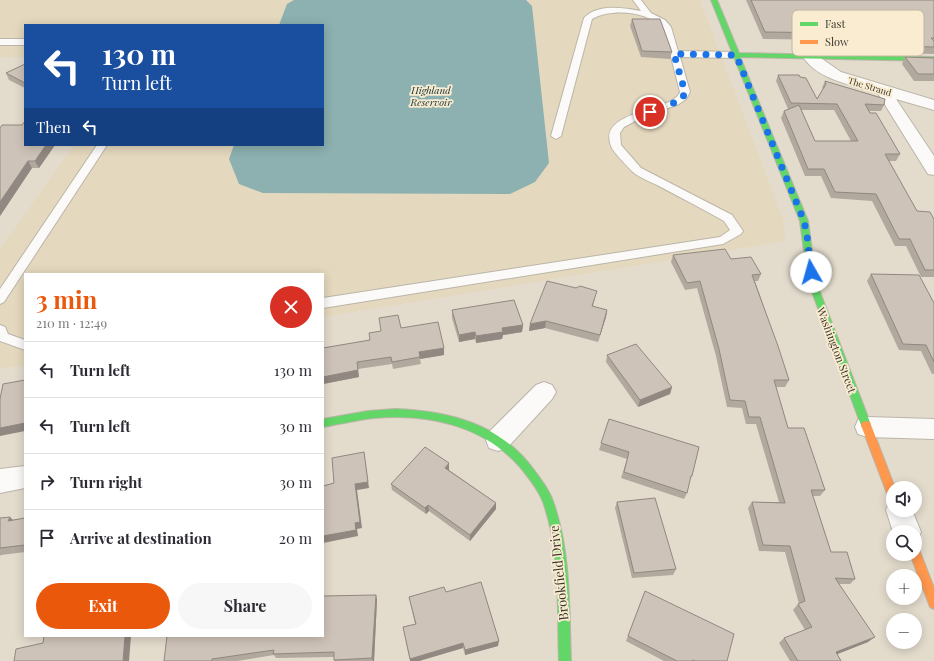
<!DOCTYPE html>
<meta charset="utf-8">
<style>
:root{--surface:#fff;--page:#f7f7f7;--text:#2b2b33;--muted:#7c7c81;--line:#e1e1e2;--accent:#ea580c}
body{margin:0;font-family:"Playfair Display",serif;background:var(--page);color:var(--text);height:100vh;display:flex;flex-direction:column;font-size:15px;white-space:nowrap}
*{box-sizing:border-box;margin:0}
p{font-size:13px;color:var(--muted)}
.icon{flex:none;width:22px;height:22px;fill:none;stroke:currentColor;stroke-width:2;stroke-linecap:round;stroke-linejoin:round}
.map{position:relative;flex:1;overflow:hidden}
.side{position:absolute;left:24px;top:273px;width:300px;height:364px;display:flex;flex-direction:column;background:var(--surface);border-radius:0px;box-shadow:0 2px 10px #0003}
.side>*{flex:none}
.banner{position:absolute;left:24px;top:24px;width:300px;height:122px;border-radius:0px;box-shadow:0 2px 10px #0003;background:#1a4fa0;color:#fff;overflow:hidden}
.controls{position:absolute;left:886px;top:481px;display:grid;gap:8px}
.controls a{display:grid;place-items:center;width:36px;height:36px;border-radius:50%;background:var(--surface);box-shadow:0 2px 10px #0003;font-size:20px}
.pin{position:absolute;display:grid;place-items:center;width:34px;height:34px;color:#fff;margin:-17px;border:2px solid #fff;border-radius:50%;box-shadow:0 1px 4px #0007}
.me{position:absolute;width:44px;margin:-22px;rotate:353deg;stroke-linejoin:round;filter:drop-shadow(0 0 3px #0008)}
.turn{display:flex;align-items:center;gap:14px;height:84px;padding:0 12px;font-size:18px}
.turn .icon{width:52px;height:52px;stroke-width:2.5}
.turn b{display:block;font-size:28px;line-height:34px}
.then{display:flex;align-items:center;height:38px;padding:0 12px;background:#0003;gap:8px;font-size:15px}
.round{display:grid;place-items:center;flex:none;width:42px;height:42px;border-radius:21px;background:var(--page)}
.head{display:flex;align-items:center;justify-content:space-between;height:68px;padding:0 12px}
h1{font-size:24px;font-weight:700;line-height:30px;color:var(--accent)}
.action{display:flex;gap:8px;margin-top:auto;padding:8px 12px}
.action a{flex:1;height:46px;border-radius:24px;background:var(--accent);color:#fff;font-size:16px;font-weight:700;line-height:46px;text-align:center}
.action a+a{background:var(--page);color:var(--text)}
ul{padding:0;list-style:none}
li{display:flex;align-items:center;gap:12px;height:56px;padding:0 12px;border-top:1px solid var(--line)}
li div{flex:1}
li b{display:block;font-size:15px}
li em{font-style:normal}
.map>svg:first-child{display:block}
.built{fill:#e4d8be}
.water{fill:#8cb1b0}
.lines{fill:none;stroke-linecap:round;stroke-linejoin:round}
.lane-casing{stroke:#bbb5a9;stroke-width:2}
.street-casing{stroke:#bbb5a9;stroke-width:2}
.fast-casing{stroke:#bbb5a9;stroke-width:2}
.slow-casing{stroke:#bbb5a9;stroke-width:2}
.lane{fill:#fbfaf8;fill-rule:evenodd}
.street{fill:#fbfaf8;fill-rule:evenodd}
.fast{fill:#63d668;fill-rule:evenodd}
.slow{fill:#ff974d;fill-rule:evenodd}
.wall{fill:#b1a89e;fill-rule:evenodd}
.shaded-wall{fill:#908881}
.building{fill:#cec3b8;stroke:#908881}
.route{stroke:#1a73e8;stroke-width:7;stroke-dasharray:0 12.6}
.labels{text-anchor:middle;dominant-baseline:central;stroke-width:3.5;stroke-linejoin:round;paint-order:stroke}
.far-street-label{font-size:9px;fill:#3c372d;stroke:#f9ecd1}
.far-water-label{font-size:10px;font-style:italic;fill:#112f32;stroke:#f9ecd1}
.street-label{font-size:11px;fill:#3c372d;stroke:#f9ecd1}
.near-street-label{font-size:13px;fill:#3c372d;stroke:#f9ecd1}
.key{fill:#f9ecd1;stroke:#c0b6a0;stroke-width:1}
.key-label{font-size:11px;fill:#3c372d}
</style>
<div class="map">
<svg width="934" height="661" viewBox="0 0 934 661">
<rect width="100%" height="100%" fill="#e3dccd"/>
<polygon class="built" points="0,0 700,0 784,222 785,241 323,317 323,274 25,274 25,366 0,368 0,249 74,145 323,145 323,25 25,25 25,57 0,57"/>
<polygon class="water" points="294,0 526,0 532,6 549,163 535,182 510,194 263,193 239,184 229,159 234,145 323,145 323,25 279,25 287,4"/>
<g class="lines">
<defs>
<g id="lane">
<path d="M633,0H641L651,13L665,20L671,27L678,51L736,52L740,55L736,58L680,57L690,92L686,99L679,104L639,119L624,127L620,133L621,145L641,168L732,215L743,231L741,234L723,244L323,308V298L720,237L730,230L724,221C703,209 681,198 659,186C651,182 640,178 633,172C628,167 613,152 611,146C597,109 672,113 680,92L664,29C648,11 612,8 592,19L561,136L556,139L551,136L584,18C598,3 623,8 641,11Z"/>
<rect x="0" y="39" width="25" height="6"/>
<polygon points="97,145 107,145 4,302 0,304 0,289"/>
<polygon points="0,325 5,327 8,334 25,340 25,350 0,341"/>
</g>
<g id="street">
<path d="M810,53L815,54L841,72L934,100V110L896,99L934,156V175L928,174L877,92C852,85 818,80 803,57L805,54Z"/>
<polygon points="544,382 552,385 556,392 552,399 507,448 498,451 489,448 486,440 489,432 536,385"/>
<polygon points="867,417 934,419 934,439 867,437 858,434 855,427 858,420"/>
<polygon points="25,466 25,488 0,493 0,469"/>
<polygon points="893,500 893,510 912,510 921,532 917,541 915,542 915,532 893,532 886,510 890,501"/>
</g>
<g id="fast">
<polygon points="711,0 717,0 739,53 934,57 934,61 740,57 808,221 815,273 820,292 871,425 870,428 866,429 862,428 861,425 812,292 807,273 800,221"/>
<path d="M395,409C449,411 501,424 534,470C542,481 550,491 554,504C571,554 569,609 571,661H559C557,609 561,552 543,502C538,489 528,477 520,467C483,425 427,413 374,418C357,420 340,424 323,427V419L368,411Z"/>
</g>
<g id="slow">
<polygon points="866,421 870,422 871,425 895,488 893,488 893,501 889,499 888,496 861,425 862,422"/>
<polygon points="915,548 919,549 934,588 934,609 930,607 910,554 915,554"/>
</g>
</defs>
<use href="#lane" class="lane-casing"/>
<use href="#street" class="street-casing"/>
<use href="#fast" class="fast-casing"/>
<use href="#slow" class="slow-casing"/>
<use href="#lane" class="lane"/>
<use href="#street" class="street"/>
<use href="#fast" class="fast"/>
<use href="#slow" class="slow"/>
</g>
<g class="wall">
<polygon points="746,0 934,0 934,54 893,53 886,42 843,42 842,40 763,39"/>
<polygon points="632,19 672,52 670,59 641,57 630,26"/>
<polygon points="905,57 934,58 934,81 914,81 902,64"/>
<polygon points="25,64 25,88 9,80 6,73"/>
<path d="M778,75L800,77L817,99L823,89L822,88L825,81L884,105L881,111H869L900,154L896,161H889L917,211L934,219V277H921L906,246H895L872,201L831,198L821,176H805L781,118L784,111L788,109L776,81ZM801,110H834L851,141H815Z"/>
<polygon points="0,128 25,145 55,145 39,168 32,168 0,216"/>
<polygon points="673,255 731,259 761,274 758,281 755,281 789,380 785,387 776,387 788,428 825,490 820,496 813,496 831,552 855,579 850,584 839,584 868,642 837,654 841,661 790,661 779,643 784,638 805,630 793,610 798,604 799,604 785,552 759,551 748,508 752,502 779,502 756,424 746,424 742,408 727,407 716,356 697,288 685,290 671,262"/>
<polygon points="871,274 934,303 934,374 932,374 921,351 899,350 867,281"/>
<polygon points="595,298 593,306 607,310 606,317 598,342 545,328 529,331 530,324"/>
<polygon points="452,310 523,325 522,332 503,335 502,339 476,343 475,339 459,342 452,318"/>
<polygon points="401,328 444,355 420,359 421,364 393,369 392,364 358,369 359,377 323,384 323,348 370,340"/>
<polygon points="607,355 672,387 670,394 638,407 606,362"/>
<polygon points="609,419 692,476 689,481 687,493 684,499 621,478 627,459 599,450"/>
<polygon points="449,470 496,503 496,509 470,541 429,511 426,514 392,490 391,484"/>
<polygon points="617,502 676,569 673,575 632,578 615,508"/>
<polygon points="0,518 13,520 25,518 25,552 1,555 0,556"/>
<polygon points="645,591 727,661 664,661 626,641"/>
<polygon points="446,592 498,646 465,655 463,648 419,661 410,661 403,627 415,624 409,597"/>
<polygon points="376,595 377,600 374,661 334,661 334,657 276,658 274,655 237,661 164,661"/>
</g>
<g class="shaded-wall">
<polygon points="46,145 55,145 39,168 35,161"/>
<polygon points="28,161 32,168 0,216 0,202"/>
<polygon points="607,310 606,317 598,342 600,335"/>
<polygon points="546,321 545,328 529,331 530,324"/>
<polygon points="523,325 522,332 503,335 502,339 476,343 476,336 502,328"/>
<polygon points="475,332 475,339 459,342 459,335"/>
<polygon points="444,348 444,355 420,359 419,352"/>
<polygon points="358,370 359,377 323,384 323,377"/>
<polygon points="672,387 670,394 638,407 640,400"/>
<polygon points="25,423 25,431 0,436 0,428"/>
<polygon points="364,452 369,488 357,490 362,528 357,529 358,536 323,543 323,536 355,523 355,484"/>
<polygon points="449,463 449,470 445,474 445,468"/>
<polygon points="496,503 496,509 470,541 470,535"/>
<polygon points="428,505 429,511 426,514 425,508"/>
<polygon points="10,517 16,523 8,521"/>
<polygon points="376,595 377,600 374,661 373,661 372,658"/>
<polygon points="125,636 131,636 129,661 123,661"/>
<polygon points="875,637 868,642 830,657 836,652"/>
<polygon points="499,641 498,646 465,655 465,650"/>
<polygon points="463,643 463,648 419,661 410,661 410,659"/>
</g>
<g class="building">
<polygon points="751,0 934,0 934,38 931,38 934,41 934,47 896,46 889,36 846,35 845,33 765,32"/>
<polygon points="632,19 660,19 672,52 642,51"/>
<polygon points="905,57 934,58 934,74 918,74"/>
<polygon points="25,64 25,83 6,73"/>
<polygon points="778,75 799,75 800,77 806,78 817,99 826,84 825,81 885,99 884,105 865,104 870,113 876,113 900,154 885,154 917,211 930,212 934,219 934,270 925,270 910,239 899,239 876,194 835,192 824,169 808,169 784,111 799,105 815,141 858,141 837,104 791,103"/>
<polygon points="25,121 25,145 46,145 35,161 28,161 0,202 0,128 2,125 22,125"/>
<polygon points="725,249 731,259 751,257 761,274 752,275 778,346 789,380 774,380 788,428 804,428 825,490 811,490 831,552 847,552 855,579 835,578 875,637 836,652 841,661 798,661 784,638 812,627 798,604 805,601 790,546 763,545 752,502 785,503 760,417 749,417 745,401 730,400 719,349 700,281 687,283 673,255"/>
<polygon points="871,274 919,275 934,303 934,362 926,345 903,344"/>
<polygon points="547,281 576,288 580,286 597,291 592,306 607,310 600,335 546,321 530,324"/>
<polygon points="514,300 523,325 502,328 503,332 476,336 475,332 459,335 452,310"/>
<polygon points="398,315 401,328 438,322 444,348 419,352 420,357 392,362 391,357 357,362 358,370 323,377 323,348 370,340 369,333 381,331 379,318"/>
<polygon points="636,344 672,387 640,400 607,355"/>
<polygon points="25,380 25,423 0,428 0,399 3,384"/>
<polygon points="609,419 699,447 692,476 691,476 687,493 624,472 629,452 601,443"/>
<polygon points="425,447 449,463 445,468 496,503 470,535 428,505 425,508 391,484"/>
<polygon points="364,452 368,482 355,484 360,522 355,523 356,530 323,536 323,486 334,483 332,458"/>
<polygon points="655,498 676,569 634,573 617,502"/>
<polygon points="10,517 8,521 25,518 25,545 0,548 0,518"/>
<polygon points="481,582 499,641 465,650 463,643 410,659 403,627 416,624 409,597 444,587 446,592"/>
<polygon points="645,591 734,634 727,661 695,661 693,660 693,661 677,661 628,636"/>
<polygon points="376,595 372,658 334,660 334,652 273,654 274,650 212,659 212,661 164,661 167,636 323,636 323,596"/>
<polygon points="44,636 125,636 123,661 14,661 16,649 43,643"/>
</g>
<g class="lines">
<polyline class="route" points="650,112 676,102 683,97 685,92 674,54 736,55 804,221 807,235 811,272"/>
</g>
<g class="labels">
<g class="far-street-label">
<text transform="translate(870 86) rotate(17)">The Strand</text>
</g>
<g class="far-water-label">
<text x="431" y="90">Highland<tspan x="431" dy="12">Reservoir</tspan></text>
</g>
<g class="street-label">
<text transform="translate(837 350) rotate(69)">Washington Street</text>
</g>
<g class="near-street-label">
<text transform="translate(558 573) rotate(-96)">Brookfield Drive</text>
</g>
</g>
<rect x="792" y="10" width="132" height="46" rx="6" class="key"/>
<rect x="800" y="22" width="18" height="4" fill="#63d668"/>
<rect x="800" y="40" width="18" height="4" fill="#ff974d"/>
<g class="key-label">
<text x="825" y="28">Fast</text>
<text x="825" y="46">Slow</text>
</g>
</svg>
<div class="controls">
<a><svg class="icon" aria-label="sound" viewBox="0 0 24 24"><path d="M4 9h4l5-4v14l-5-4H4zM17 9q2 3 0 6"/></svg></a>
<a><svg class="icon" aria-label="search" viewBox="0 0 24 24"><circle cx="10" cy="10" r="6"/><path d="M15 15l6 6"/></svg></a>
<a>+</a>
<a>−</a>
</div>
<div class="pin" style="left:650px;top:112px;background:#d93025"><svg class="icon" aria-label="arrive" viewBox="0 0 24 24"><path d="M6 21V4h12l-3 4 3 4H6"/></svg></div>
<svg class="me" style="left:811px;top:272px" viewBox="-20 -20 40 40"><circle r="19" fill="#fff"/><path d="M0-13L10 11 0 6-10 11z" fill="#1a73e8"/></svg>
<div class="banner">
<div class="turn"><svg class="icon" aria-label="left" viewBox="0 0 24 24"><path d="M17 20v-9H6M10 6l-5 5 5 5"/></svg><div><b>130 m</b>Turn left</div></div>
<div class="then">Then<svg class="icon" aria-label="left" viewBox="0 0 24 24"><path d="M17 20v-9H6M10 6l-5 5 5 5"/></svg></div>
</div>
<section class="side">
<div class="head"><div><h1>3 min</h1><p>210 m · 12:49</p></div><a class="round" style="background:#d93025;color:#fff"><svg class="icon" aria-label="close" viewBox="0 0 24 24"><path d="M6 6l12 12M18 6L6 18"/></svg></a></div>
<ul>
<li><svg class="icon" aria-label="left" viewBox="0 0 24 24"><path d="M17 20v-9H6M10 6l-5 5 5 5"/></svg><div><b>Turn left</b></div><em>130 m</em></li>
<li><svg class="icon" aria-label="left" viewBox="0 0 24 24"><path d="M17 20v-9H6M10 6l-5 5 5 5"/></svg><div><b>Turn left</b></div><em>30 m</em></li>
<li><svg class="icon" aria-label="right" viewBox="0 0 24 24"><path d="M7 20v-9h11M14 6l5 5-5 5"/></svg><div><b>Turn right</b></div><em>30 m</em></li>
<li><svg class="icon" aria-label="arrive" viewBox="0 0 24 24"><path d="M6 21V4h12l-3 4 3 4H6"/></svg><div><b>Arrive at destination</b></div><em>20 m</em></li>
</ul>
<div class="action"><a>Exit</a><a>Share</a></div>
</section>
</div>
